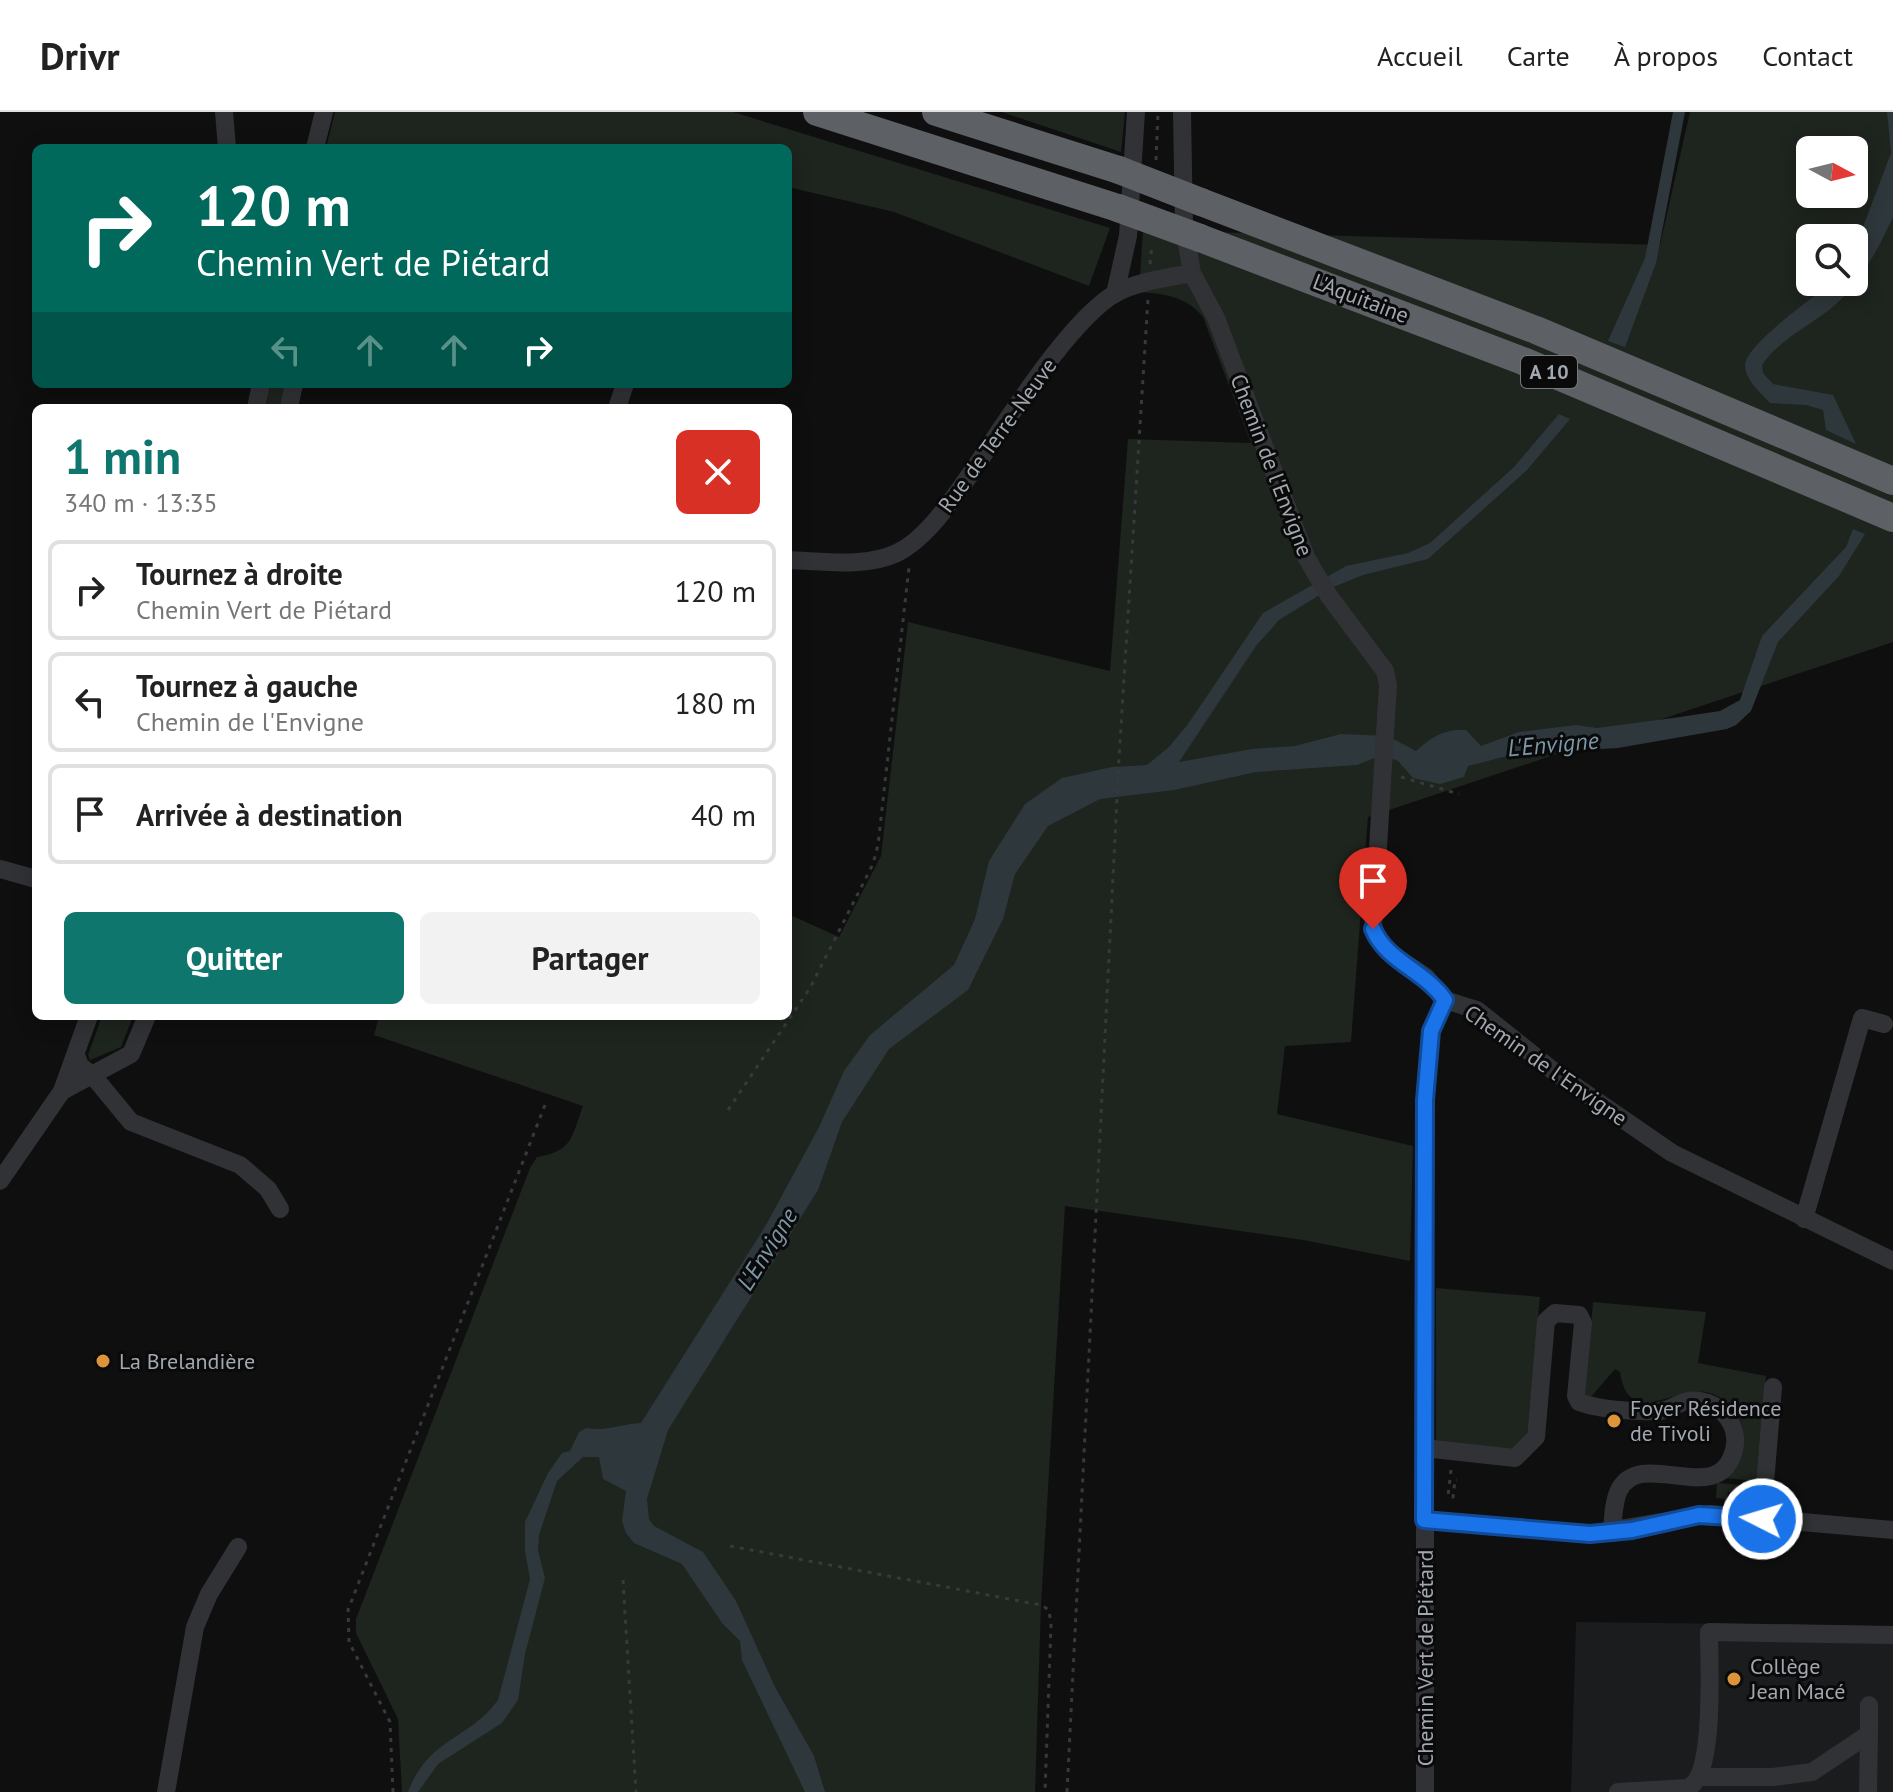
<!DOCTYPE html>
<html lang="fr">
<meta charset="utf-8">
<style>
:root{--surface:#fff;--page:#f2f2f2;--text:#222;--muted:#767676;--line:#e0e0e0;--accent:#0f766e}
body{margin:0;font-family:"PT Sans",sans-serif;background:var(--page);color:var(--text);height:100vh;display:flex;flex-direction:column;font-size:30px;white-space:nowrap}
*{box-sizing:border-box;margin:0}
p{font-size:26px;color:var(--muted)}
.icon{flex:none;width:44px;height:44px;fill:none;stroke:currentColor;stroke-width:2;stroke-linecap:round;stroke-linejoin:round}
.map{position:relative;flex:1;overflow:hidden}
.details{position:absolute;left:32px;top:292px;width:760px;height:616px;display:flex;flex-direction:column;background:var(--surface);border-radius:12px;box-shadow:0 4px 20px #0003}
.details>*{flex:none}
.banner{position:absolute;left:32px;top:32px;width:760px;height:244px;border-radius:12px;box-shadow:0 4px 20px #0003;background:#00695c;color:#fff;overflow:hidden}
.needle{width:52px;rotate:97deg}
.controls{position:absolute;left:1796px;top:24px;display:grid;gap:16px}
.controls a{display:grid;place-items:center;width:72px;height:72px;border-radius:12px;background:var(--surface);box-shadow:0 4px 20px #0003;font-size:40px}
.pin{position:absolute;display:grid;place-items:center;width:68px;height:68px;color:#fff;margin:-82px -34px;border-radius:50% 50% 50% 0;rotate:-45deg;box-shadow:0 0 8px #0007}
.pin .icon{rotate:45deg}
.me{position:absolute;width:88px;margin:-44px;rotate:275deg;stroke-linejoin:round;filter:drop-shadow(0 0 6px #0008)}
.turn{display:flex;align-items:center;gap:28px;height:168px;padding:0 32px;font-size:36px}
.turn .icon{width:104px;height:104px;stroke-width:2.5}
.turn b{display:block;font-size:56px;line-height:68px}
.lanes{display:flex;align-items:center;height:76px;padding:0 32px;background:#0003;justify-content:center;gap:40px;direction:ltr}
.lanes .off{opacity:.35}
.round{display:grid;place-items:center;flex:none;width:84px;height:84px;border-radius:12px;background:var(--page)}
.headline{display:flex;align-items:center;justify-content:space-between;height:136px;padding:0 32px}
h1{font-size:48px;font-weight:700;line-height:60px;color:var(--accent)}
.cta{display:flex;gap:16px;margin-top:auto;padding:16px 32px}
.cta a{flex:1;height:92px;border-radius:12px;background:var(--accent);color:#fff;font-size:32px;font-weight:700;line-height:92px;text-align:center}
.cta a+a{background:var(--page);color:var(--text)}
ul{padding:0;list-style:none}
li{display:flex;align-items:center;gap:24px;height:100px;margin:0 16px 12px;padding:0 16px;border:4px solid var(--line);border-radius:12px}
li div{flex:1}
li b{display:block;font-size:30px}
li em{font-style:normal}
header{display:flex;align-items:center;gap:48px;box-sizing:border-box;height:112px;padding:0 40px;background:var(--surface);border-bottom:2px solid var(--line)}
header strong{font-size:38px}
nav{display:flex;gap:44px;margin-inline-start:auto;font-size:28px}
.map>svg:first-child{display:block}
.built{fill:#1b1c1d}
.green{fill:#1e241e;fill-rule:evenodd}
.water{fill:#2e373b}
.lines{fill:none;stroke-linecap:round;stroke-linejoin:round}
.path{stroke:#37393c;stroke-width:3;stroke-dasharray:4 6;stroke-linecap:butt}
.minor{stroke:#313235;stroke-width:18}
.highway{stroke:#5d6065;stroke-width:28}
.highway-bridge{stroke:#5d6065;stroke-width:28}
.route-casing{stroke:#114b97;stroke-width:20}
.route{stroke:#1a73e8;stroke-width:14}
.poi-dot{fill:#dc943b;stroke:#0a0a0b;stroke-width:3}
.labels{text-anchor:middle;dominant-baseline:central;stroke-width:6;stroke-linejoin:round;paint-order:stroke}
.shield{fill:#0a0a0b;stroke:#74797e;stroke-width:2}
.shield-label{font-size:20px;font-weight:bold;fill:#a2a8b0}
.street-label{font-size:22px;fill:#a2a8b0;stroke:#0a0a0b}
.poi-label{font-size:22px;fill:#a2a8b0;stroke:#0a0a0b;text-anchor:start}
.water-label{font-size:24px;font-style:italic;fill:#7c98a8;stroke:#0a0a0b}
</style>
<header>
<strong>Drivr</strong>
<nav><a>Accueil</a><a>Carte</a><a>À propos</a><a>Contact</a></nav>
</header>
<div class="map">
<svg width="1893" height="1680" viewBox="0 0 1893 1680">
<rect width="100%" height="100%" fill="#0f0f10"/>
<polygon class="built" points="1576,1510 1893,1514 1893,1680 1571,1680"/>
<g class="green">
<polygon points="335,0 733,0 1110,116 1089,174 894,100 788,75 788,36 326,36"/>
<polygon points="1002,0 1125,0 1121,40"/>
<path d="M1690,0H1893V530L1368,705L1351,930L1285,934L1277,1002L1413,1034L1410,1149L1303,1128L1065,1094L1041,1493L1035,1680H402L398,1607L356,1521V1507L530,1056L537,1045C573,1039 571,1026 583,994L374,923L379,904H788V802L839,825L881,744L908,510L1110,559L1128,327L1251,331L1203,205C1186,184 1165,182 1139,180L1143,118L1660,133ZM1810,38H1854V82H1810ZM1810,126H1854V170H1810Z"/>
<polygon points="269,272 285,272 281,296 266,296"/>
<polygon points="102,904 133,904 121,935 90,948 88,943"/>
<polygon points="1436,1176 1540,1185 1527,1323 1511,1340 1436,1331"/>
<path d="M1593,1190L1706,1200L1698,1251L1766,1264L1756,1369L1724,1366C1730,1356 1741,1345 1743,1334C1748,1310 1730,1284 1705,1280C1673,1276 1628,1316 1620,1260L1615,1257L1590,1286L1585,1283Z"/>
<polygon points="1717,1371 1756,1374 1755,1383 1728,1380 1727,1387 1716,1386"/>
</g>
<g class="water">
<polygon points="1673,0 1685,0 1656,151 1625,235 1608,229 1645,146"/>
<path d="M1887,0H1893V105C1878,137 1861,170 1835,193C1812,213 1779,227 1762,253L1763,261L1773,272L1833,283L1856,332L1826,318L1823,298L1806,293L1770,291C1761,281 1746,269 1745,254C1745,232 1813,187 1831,170H1854V139L1891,41Z"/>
<path d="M1559,302L1570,307L1527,358L1428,447L1363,463L1331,476L1279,508L1256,534L1179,650L1252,637L1295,634L1341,622L1388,624L1416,639C1430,626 1445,616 1466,618L1481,634L1519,620L1576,613L1597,616L1680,605L1720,599L1740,588L1762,524L1846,435L1853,417L1865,422L1839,464L1778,530L1751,599L1736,613L1727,617L1618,636L1515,642L1468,654L1464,665L1440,672L1413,666L1397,648L1377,645L1357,653L1256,660L1174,678L1100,687L1048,714L1015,762L1003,807L968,878L889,937L842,1010L818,1078L668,1318L647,1387L649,1407L654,1414L703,1440L736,1489L775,1575L814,1644L825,1680H805L742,1548L740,1529L722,1511L682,1452L634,1431L626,1421L622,1409L626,1379L603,1367L599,1345H583L557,1369L539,1423L538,1438L545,1466L525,1542L518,1588L502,1611L438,1652L418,1680H408C428,1626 470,1627 498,1588L530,1467L525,1439V1410L548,1361L562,1341L570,1339L579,1320L586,1316C603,1320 622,1312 641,1311L766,1113L819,1015L844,959L870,923L954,853L975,807L989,749L1025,692L1062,666L1112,655L1147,653L1169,635L1188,612L1263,501L1346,454L1408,441L1430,431L1514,355Z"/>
</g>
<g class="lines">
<g class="path">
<polyline points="353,36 355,28"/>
<polyline points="1156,48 1158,0"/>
<polyline points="1150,152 1152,132"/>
<polyline points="1401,665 1459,682"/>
<polyline points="728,998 810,876 873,752 878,733 909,455"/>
<polyline points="1451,1358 1448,1384 1453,1385 1455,1368 1457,1368"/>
<polyline points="730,1434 1041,1493 1049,1498 1051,1513 1045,1680"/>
<polyline points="623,1468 636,1680"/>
<polyline points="393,1680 390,1610 349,1530 348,1498 545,993"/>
<polyline points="1067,1680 1119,646 1148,187"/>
</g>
<g class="minor">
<polyline points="224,0 227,36"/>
<polyline points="1182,0 1184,114 1192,161 1216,206 1306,445 1329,484 1385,559 1388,573 1373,817 1386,838 1426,865 1445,888 1477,898 1556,961 1672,1041 1893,1149"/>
<polyline points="315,36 324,0"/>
<polyline points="1115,182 1128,124 1136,0"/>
<polyline points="256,296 261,272"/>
<polyline points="289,296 294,272"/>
<polyline points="617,296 625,272"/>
<path d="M788,448C822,449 865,456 897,441C924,428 947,395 964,371C999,322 1067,209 1116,181C1139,169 1167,166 1192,161"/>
<polyline points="0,757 36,767"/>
<polyline points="76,943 80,954 93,964 131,1010 240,1053 268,1077 280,1097"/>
<polyline points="62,979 131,942 147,904"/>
<polyline points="0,1069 62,979 89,904"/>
<polyline points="1804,1107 1862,906 1884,912"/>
<path d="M1424,1336L1515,1346L1536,1325L1546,1209L1555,1201L1579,1203L1583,1211L1576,1284L1579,1290C1599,1298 1637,1300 1659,1299C1670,1299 1677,1291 1688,1289C1716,1285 1741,1310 1734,1338C1719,1398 1642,1334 1619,1378C1613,1391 1613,1408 1612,1421"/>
<polyline points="1762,1407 1773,1275"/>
<polyline points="1424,1408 1590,1422 1711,1402 1893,1418"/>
<polyline points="1700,1665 1773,1665 1812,1660 1869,1622 1869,1593"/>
<polyline points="166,1680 195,1515 209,1482 238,1435"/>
<polyline points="1425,1680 1425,988 1431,919 1445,888"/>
<path d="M1618,1680L1687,1676C1716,1666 1709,1551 1709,1520L1893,1523"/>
<polyline points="1868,1680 1869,1622"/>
</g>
<g class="highway">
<polyline points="817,0 1118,96"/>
<polyline points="936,0 1119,58"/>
<polyline points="1201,90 1536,218 1893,369"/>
<polyline points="1200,126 1523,249 1893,406"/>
</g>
<g class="highway-bridge">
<polyline points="1119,58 1201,90"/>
<polyline points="1118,96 1200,126"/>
</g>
</g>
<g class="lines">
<defs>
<path id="route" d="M1373,817C1386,849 1425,859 1445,888L1431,919L1425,988L1424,1408L1590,1422L1632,1418L1699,1403L1762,1407"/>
</defs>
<use href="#route" class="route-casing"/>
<use href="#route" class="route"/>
</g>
<g class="poi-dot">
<circle cx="103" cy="1249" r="8"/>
<circle cx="1614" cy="1309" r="8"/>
<circle cx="1734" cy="1567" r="8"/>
</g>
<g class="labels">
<rect class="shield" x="1521" y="244" width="56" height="32" rx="6"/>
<g class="shield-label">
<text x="1549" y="260">A 10</text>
</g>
<g class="street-label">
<text transform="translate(1361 186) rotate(21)">L'Aquitaine</text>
<text transform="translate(997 323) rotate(-54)">Rue de Terre-Neuve</text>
<text transform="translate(1272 353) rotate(69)">Chemin de l'Envigne</text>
<text transform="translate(1546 953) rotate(35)">Chemin de l'Envigne</text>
<text transform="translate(1425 1546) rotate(-90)">Chemin Vert de Piétard</text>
</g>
<g class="poi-label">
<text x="119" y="1249">La Brelandière</text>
<text x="1630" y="1296">Foyer Résidence<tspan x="1630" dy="25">de Tivoli</tspan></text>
<text x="1750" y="1554">Collège<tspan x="1750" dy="25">Jean Macé</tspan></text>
</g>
<g class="water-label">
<text transform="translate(1553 632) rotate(-5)">L'Envigne</text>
<text transform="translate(767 1137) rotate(-58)">L'Envigne</text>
</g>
</g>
</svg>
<div class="controls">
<a><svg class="needle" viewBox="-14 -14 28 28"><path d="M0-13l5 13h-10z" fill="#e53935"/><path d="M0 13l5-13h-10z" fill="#767676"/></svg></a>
<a><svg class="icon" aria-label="search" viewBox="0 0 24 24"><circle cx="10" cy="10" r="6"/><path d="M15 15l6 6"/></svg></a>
</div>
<div class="pin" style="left:1373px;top:817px;background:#d93025"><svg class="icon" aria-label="arrive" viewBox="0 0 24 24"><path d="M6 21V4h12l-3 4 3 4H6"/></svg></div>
<svg class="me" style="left:1762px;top:1407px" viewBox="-20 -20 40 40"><circle r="17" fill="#1a73e8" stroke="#fff" stroke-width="3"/><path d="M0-11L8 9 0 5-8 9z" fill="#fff"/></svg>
<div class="banner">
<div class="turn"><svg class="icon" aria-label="right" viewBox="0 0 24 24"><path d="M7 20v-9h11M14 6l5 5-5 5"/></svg><div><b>120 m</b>Chemin Vert de Piétard</div></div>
<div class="lanes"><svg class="icon off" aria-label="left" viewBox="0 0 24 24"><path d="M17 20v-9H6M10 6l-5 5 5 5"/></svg><svg class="icon off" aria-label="ahead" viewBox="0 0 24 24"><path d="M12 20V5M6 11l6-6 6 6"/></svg><svg class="icon off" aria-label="ahead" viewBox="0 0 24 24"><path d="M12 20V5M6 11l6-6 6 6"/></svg><svg class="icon" aria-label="right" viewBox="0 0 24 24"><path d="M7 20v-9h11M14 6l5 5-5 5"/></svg></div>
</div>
<section class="details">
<div class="headline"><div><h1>1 min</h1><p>340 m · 13:35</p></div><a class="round" style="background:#d93025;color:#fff"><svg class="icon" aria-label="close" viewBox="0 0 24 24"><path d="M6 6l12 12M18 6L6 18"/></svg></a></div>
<ul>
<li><svg class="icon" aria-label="right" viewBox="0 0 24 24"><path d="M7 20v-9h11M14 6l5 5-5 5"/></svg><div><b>Tournez à droite</b><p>Chemin Vert de Piétard</p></div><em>120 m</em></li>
<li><svg class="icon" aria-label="left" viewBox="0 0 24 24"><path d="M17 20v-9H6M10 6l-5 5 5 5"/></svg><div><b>Tournez à gauche</b><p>Chemin de l'Envigne</p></div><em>180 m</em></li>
<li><svg class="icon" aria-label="arrive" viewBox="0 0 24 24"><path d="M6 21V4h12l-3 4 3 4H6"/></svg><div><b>Arrivée à destination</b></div><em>40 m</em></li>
</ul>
<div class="cta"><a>Quitter</a><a>Partager</a></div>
</section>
</div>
